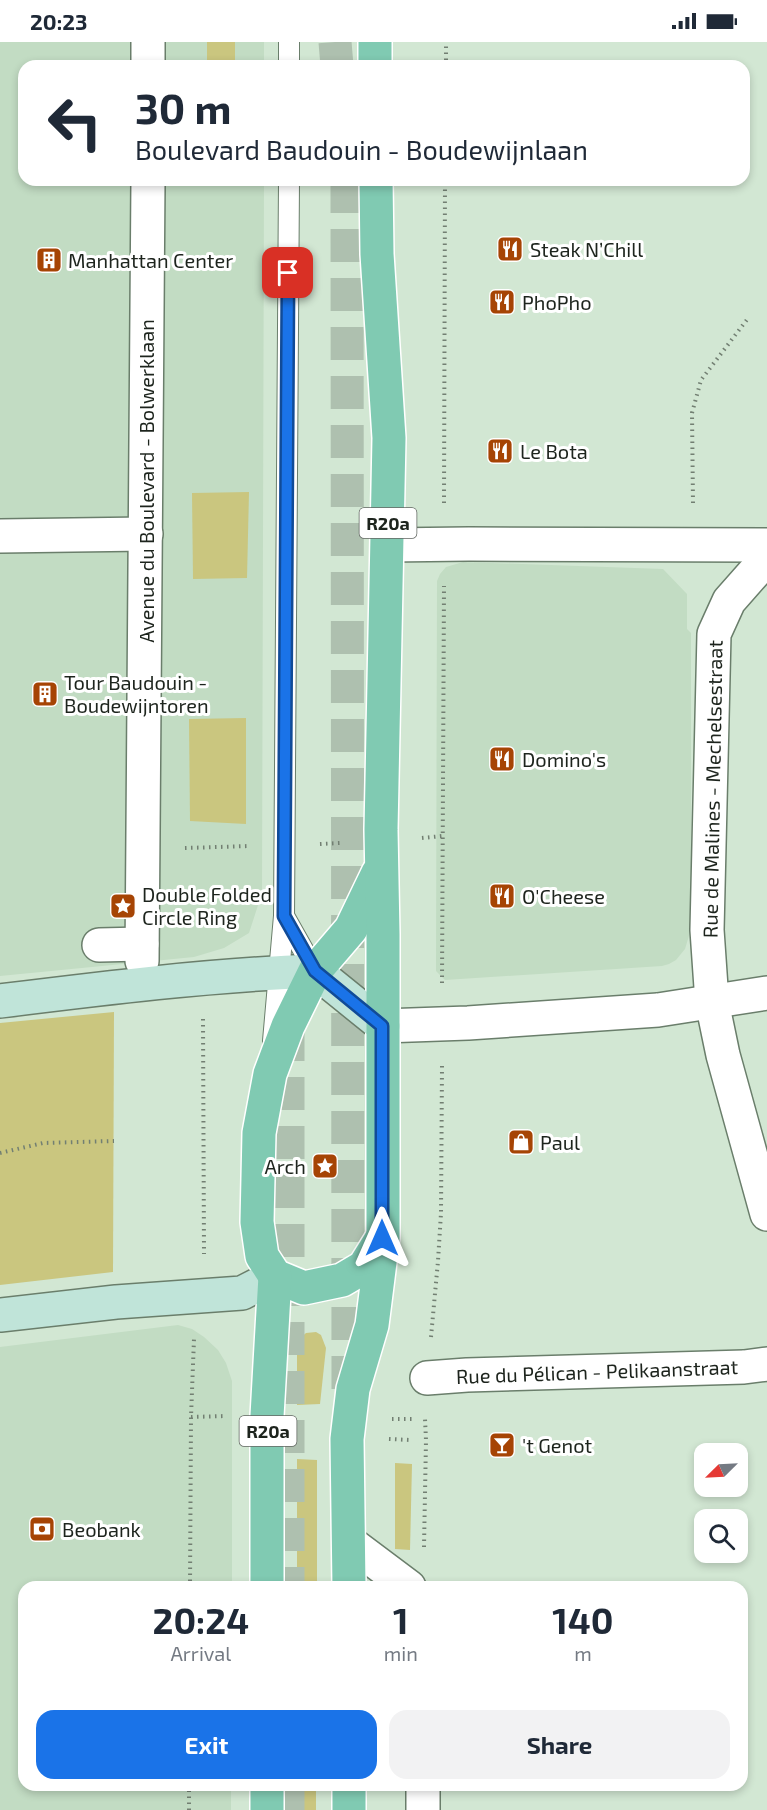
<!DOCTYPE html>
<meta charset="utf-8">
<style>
:root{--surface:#fff;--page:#f2f2f3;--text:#1f2937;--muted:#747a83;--accent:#1a73e8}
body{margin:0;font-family:"Exo 2",sans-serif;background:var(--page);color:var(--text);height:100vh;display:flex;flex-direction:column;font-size:22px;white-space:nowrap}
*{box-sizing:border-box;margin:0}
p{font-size:20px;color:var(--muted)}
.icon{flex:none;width:33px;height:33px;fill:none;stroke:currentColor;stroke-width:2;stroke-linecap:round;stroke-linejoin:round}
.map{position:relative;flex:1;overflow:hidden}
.drawer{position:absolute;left:18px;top:1539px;width:730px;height:210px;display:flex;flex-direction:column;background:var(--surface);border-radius:18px;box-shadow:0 3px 9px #0003}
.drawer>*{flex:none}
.hud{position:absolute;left:18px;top:18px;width:732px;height:126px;border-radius:18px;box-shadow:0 3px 9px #0003;background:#fff;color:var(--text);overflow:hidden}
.needle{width:39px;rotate:246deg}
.fabs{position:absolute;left:694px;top:1401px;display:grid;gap:12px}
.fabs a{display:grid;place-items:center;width:54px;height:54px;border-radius:12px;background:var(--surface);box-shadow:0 3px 9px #0003;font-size:30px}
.pin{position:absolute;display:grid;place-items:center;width:51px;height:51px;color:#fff;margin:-26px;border-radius:12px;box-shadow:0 3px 9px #0006}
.me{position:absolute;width:66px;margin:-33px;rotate:0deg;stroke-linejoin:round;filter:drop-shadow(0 0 4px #0008)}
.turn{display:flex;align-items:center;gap:21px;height:126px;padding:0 18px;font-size:27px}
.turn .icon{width:78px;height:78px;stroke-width:2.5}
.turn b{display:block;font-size:42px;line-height:51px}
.eta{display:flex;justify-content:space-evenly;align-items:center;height:102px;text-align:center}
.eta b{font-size:36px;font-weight:700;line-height:42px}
.primary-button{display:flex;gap:12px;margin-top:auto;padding:12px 18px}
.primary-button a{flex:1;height:69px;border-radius:18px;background:var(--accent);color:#fff;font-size:24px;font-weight:700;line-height:69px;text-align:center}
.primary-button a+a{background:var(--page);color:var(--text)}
.status{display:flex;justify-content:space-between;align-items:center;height:42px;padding:0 30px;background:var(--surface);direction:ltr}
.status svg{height:16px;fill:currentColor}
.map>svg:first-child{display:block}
.built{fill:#c2dcc3}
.green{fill:#cac67f}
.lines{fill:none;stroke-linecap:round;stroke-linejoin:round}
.highway-tunnel{stroke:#aec0af;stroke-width:33;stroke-dasharray:33 16;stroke-linecap:butt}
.lane-casing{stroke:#6a7e6b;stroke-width:22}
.street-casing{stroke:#6a7e6b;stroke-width:36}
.secondary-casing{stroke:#6a7e6b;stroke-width:36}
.primary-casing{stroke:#fff;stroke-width:36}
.path{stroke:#727f72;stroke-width:4;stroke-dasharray:1.5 4.5;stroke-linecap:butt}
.lane{stroke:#fff;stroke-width:20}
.street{stroke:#fff;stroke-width:33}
.secondary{stroke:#c0e4d9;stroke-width:33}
.primary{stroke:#80cab2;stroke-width:33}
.route-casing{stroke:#114b97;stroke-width:15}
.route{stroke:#1a73e8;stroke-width:10}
.labels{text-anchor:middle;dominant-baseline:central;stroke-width:6;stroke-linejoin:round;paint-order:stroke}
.shield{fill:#fff;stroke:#616661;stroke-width:1.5}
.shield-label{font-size:18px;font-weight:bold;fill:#1d241d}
.poi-label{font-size:20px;fill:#1d241d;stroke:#fff;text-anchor:start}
.street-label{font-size:20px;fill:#1d241d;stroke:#fff}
</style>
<div class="status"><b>20:23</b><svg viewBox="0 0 49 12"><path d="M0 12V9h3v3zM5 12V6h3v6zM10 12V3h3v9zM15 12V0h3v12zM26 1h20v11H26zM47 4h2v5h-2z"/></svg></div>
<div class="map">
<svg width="767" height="1768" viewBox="0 0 767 1768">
<rect width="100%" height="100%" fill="#d2e7d3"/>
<g class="built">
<polygon points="0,0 264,0 264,24 24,24 24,138 264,138 262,851 249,891 224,906 194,915 0,934"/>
<polygon points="463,520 663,527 687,552 687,587 691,591 691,887 685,907 676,918 669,922 662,924 445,938 436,929 437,539 440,532 446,525"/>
<polygon points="178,1283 192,1287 204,1295 218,1308 226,1321 232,1339 232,1545 24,1545 24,1743 231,1743 231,1768 0,1768 0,1305"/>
</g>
<g class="green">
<polygon points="207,0 235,0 235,20 207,19"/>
<polygon points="249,450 247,536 193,537 192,451"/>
<polygon points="246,676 246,782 190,779 189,677"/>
<polygon points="114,970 113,1230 0,1243 0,981"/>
<polygon points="316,1290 321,1293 326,1306 320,1362 297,1363 297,1299 306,1291"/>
<polygon points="297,1417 317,1418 317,1545 297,1545"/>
<polygon points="395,1421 412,1422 410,1508 395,1507"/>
<rect x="296" y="1743" width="20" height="25"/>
</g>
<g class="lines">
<g class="highway-tunnel">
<polyline points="335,0 337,24"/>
<polyline points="347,138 348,1348"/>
<polyline points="288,986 288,1545"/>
<polyline points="288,1743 288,1768"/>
</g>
<defs>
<g id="lane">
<polyline points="289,24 289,0"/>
<polyline points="284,874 315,929"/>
<polyline points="273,999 284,874 289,138"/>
</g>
<g id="street">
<polyline points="148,24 148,0"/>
<polyline points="0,494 146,492"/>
<polyline points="388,503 469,502 767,503"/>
<polyline points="767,516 729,559 714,592 707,888 712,960 723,1013 767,1172"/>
<polyline points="99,903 142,902"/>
<polyline points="142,919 148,138"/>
<polyline points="383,984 468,981 658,968 767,951"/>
<polyline points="427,1336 467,1333 744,1325 767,1322"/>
<polyline points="349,1500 409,1545"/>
<polyline points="423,1768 423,1743"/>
</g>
<g id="secondary">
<path d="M0,959C105,946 210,933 315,929L383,984"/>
<polyline points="0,1273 116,1260 242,1251 275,1234"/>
</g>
<g id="primary">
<polyline points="375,0 375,24"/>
<polyline points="378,831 351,887 315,929 288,984 270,1032 259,1091 257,1180 262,1214 275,1234 304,1246 342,1238 364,1225 382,1196"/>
<polyline points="267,1545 267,1374 275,1234"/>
<polyline points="349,1545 347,1397 353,1347 372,1283 383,1196 383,892 381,788 389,396 377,212 376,138"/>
<polyline points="349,1743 349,1768"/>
<polyline points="267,1768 267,1743"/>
</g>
</defs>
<use href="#lane" class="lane-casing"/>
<use href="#street" class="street-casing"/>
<use href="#secondary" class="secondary-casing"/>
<use href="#primary" class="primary-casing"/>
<g class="path">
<polyline points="446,24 446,0"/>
<polyline points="444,461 445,138"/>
<polyline points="693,461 692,371 701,338 749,275"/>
<polyline points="422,796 442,794"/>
<polyline points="320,802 340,801"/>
<polyline points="185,806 250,804"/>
<polyline points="442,941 444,544"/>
<polyline points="203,977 204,1212"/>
<polyline points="0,1111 43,1101 114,1099"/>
<polyline points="431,1295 438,1219 441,1171 442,1024"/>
<polyline points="191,1375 226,1374"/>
<polyline points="392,1377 415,1377"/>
<polyline points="389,1397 410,1398"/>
<polyline points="424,1505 426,1398 425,1377"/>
<polyline points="190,1545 191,1375 194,1297"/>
<polyline points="189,1768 189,1743"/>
</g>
<use href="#lane" class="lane"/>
<use href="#street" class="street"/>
<use href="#secondary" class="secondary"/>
<use href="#primary" class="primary"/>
</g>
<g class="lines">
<defs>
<polyline id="route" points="288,231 284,874 315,929 382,984 382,1196"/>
</defs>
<use href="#route" class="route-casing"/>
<use href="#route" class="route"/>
</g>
<defs>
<symbol id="restaurant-square" viewBox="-11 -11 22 22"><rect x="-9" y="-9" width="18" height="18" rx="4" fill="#a64404" stroke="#fff"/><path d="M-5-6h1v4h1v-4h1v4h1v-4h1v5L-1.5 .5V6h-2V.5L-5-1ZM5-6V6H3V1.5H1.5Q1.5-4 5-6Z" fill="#fff"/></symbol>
<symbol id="building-square" viewBox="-11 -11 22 22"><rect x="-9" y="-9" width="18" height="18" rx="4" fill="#a64404" stroke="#fff"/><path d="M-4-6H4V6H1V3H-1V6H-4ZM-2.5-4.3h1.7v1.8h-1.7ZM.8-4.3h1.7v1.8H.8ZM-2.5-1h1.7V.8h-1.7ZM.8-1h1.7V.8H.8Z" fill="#fff"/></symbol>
<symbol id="sight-square" viewBox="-11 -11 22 22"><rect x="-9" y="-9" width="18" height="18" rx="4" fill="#a64404" stroke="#fff"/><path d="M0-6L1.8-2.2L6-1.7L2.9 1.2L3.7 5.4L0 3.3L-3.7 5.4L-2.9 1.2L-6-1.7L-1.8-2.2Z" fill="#fff"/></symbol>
<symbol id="shop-square" viewBox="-11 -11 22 22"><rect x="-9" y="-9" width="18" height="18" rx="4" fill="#a64404" stroke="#fff"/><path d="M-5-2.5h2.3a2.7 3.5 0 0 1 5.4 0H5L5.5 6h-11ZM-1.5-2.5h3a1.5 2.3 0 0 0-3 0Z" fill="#fff"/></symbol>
<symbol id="bar-square" viewBox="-11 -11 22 22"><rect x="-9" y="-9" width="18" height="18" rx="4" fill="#a64404" stroke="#fff"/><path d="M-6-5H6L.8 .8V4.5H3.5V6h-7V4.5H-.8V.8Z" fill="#fff"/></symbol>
<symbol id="bank-square" viewBox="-11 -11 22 22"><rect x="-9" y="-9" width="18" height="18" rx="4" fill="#a64404" stroke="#fff"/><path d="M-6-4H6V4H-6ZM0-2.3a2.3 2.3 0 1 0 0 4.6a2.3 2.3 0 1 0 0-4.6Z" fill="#fff"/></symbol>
</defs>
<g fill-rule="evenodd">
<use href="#restaurant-square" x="495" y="192" width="30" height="30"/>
<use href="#building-square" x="34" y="203" width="30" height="30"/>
<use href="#restaurant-square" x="487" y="245" width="30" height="30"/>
<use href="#restaurant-square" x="485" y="394" width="30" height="30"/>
<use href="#building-square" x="30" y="637" width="30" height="30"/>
<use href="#restaurant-square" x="487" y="702" width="30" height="30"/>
<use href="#restaurant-square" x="487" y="839" width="30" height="30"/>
<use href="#sight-square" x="108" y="849" width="30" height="30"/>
<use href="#shop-square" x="506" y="1085" width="30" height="30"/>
<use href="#sight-square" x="310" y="1109" width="30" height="30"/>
<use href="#bar-square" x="487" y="1388" width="30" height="30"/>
<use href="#bank-square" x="27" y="1472" width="30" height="30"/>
</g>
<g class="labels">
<g class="shield">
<rect x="359.5" y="466" width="57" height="30" rx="4.5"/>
<rect x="239.5" y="1374" width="57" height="30" rx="4.5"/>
</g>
<g class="shield-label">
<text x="388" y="481">R20a</text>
<text x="268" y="1389">R20a</text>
</g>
<g class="poi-label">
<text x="530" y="207">Steak N’Chill</text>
<text x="68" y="218">Manhattan Center</text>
<text x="522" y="260">PhoPho</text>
<text x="520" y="409">Le Bota</text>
<text x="64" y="640">Tour Baudouin -<tspan x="64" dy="23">Boudewijntoren</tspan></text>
<text x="522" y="717">Domino's</text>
<text x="142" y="852">Double Folded<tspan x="142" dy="23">Circle Ring</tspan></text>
<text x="522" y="854">O'Cheese</text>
<text x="540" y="1100">Paul</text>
<text x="306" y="1124" text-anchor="end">Arch</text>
<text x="522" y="1403">'t Genot</text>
<text x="62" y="1487">Beobank</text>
</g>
<g class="street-label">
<text transform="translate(146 439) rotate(-90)">Avenue du Boulevard - Bolwerklaan</text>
<text transform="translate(712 747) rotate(-89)">Rue de Malines - Mechelsestraat</text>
<text transform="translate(597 1329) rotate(-2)">Rue du Pélican - Pelikaanstraat</text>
</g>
</g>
</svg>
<div class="fabs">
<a><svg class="needle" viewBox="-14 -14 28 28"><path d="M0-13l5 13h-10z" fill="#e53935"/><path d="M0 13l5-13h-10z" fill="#747a83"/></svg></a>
<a><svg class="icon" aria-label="search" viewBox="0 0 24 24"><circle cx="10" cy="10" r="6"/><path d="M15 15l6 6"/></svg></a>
</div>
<div class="pin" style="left:288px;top:231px;background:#d93025"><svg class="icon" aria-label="arrive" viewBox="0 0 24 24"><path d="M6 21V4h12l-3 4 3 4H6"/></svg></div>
<svg class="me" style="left:382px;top:1196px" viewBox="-20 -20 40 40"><path d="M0-17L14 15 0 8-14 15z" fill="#1a73e8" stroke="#fff" stroke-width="4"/></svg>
<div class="hud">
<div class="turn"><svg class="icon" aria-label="left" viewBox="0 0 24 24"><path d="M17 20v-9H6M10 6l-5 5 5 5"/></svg><div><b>30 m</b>Boulevard Baudouin - Boudewijnlaan</div></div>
</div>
<section class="drawer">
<div class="eta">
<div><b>20:24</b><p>Arrival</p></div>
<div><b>1</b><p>min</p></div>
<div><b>140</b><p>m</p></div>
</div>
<div class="primary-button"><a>Exit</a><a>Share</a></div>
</section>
</div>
